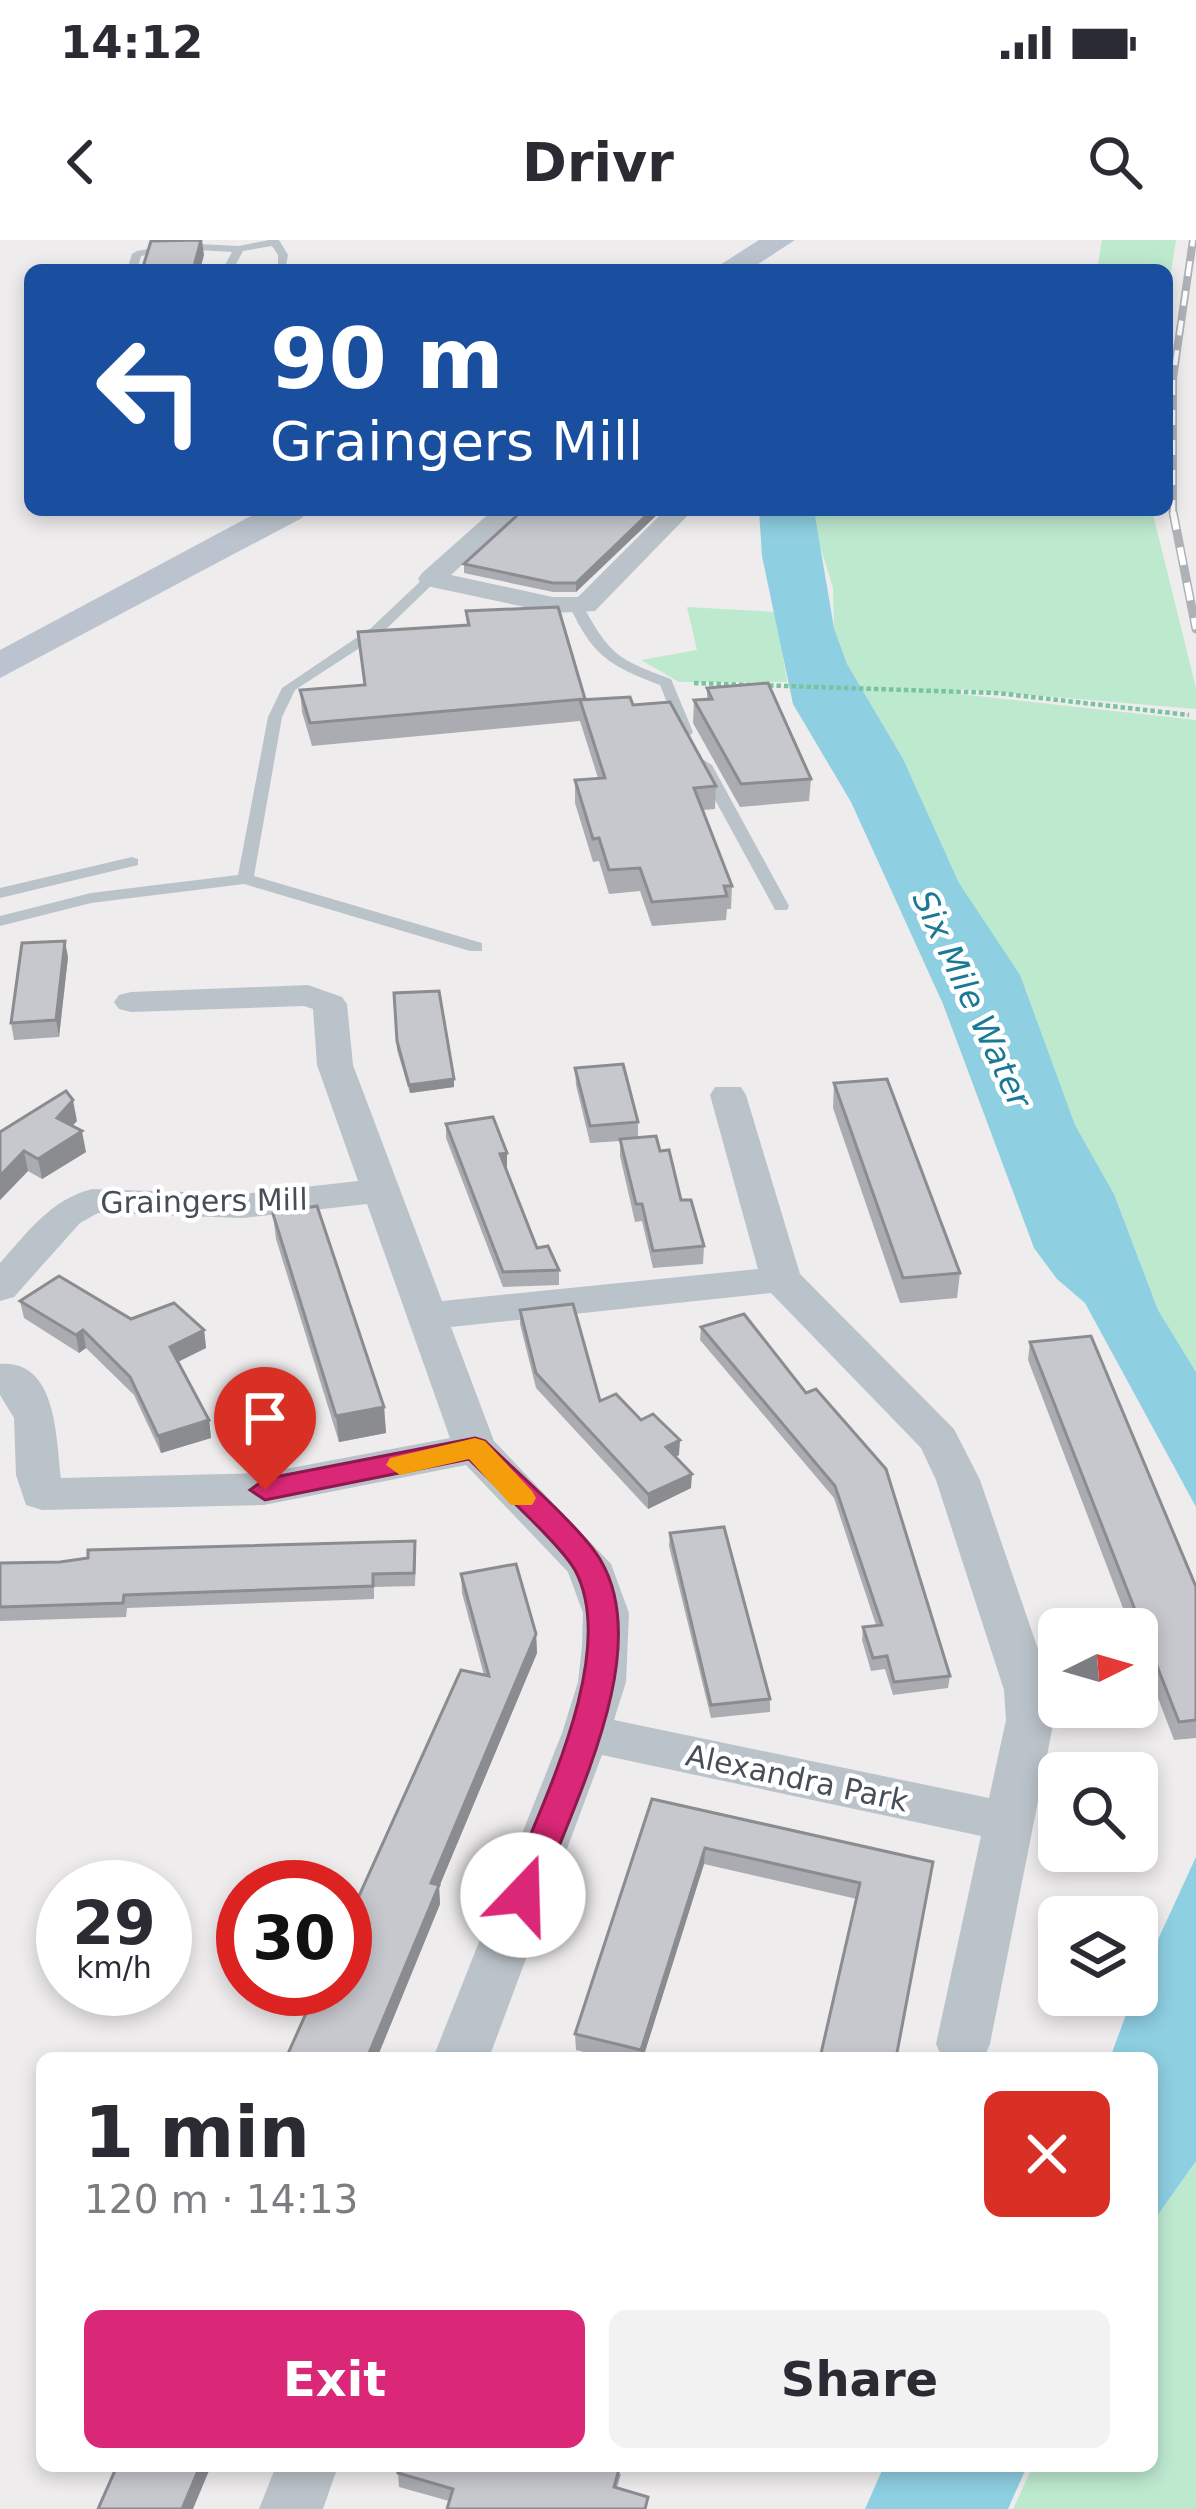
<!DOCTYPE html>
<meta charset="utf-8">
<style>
:root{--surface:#fff;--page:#f2f2f3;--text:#2b2b33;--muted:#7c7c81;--accent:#db2777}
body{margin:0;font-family:"DejaVu Sans",sans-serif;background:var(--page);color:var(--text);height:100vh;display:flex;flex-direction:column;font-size:45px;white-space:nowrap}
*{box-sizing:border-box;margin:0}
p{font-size:39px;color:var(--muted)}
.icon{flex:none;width:66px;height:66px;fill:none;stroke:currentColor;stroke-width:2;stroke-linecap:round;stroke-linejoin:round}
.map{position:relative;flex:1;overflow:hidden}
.drawer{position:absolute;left:36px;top:1812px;width:1122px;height:420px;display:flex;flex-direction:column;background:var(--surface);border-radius:18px;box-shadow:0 6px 18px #0003}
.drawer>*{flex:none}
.guide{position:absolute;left:24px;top:24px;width:1149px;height:252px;border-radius:18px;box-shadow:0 6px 18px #0003;background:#1a4fa0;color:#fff;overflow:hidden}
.needle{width:78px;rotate:85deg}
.fabs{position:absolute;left:1038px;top:1368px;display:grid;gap:24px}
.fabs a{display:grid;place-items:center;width:120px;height:120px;border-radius:18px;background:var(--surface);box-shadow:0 6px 18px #0003;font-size:60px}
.speed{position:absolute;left:36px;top:1620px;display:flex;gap:24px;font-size:60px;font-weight:700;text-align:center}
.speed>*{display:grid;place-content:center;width:156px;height:156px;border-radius:50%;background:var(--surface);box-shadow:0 6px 18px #0003;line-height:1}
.speed small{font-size:30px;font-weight:400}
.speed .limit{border:18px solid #d22;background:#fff;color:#111}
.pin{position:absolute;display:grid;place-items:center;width:102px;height:102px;color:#fff;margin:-123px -51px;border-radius:50% 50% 50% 0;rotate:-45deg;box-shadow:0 0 12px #0007}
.pin .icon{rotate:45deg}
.me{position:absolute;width:132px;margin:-66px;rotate:21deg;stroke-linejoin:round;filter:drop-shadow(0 0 9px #0008)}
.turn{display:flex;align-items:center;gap:42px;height:252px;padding:0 48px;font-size:54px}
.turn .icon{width:156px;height:156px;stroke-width:2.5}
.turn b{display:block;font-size:84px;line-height:102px}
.round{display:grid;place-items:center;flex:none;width:126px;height:126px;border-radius:18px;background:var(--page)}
.head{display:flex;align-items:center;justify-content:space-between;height:204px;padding:0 48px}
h1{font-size:72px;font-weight:600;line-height:90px}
.primary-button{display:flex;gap:24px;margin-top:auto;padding:24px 48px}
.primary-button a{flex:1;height:138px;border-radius:18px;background:var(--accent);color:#fff;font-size:48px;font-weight:600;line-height:138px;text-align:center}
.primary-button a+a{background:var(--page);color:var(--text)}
.status{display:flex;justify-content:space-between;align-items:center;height:84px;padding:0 60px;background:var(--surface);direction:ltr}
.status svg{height:33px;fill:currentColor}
header{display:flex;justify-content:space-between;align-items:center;height:156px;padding:0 48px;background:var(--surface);font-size:54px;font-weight:600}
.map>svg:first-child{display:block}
.green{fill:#bde9cf}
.water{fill:#8ecfe2}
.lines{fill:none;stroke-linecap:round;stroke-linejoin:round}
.path{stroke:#79c3a0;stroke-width:4.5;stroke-dasharray:4.5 3;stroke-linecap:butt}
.service{fill:#bbc3ca;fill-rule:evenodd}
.minor{fill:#bbc3ca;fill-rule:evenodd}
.secondary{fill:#bbc4ce;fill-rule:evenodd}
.rail-far1-casing{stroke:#aeb1b6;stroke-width:8}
.rail-casing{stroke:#aeb1b6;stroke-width:9}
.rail-far1{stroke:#fff;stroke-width:4.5;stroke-dasharray:15;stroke-linecap:butt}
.rail{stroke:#fff;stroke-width:6;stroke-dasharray:18;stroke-linecap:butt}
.wall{fill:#abacb1}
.shaded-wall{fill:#8b8c90}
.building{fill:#c7c8ce;stroke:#8b8c90;stroke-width:3}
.route{fill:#db2777;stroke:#8e194d;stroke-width:3}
.slow{fill:#f59e0b}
.labels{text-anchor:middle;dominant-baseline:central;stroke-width:9;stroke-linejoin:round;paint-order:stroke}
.street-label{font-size:30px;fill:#464f57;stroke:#fff}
.water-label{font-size:33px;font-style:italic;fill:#1a7a96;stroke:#fff}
</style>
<div class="status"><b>14:12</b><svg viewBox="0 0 49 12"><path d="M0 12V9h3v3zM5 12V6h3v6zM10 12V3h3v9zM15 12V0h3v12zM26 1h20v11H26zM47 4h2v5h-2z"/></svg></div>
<header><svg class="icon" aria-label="back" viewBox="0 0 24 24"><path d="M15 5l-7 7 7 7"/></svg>Drivr<svg class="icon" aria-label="search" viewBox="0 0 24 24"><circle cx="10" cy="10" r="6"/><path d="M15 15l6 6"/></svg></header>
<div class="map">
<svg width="1196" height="2269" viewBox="0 0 1196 2269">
<rect width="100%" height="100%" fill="#eeecec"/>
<g class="green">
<polygon points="1102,0 1176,0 1167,57 1167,30 1097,30"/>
<polygon points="814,270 1152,270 1196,448 1196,469 958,449 959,454 1196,480 1196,1132 1158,1070 1114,954 1075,885 1028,760 959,643 901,517 847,424 834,388 833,348 815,289"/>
<polygon points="687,367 776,372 787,442 679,442 641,420 697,410"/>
<polygon points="1196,1921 1196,2269 1013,2269 1033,2226 1152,2226 1152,1983"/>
</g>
<g class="water">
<polygon points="759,270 814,270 834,388 847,424 903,519 959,643 1020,735 1075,885 1114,954 1158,1070 1196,1132 1196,1267 1085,1063 1057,1039 1034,1008 943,764 851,562 793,464 762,316"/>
<polygon points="1196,1617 1196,1921 1152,1983 1152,1818 1110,1818 1137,1745"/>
<polygon points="884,2226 1027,2226 1008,2269 865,2269"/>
</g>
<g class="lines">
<polyline class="path" points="694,443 997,453 1189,475"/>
<g class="service">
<polygon points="269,0 279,0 288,15 285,30 273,30 278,26 278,15 272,6 243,11 236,24 242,30 230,30 225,25 232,12 179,9 141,16 137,30 127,30 132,14 137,11 179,3 239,6"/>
<polygon points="426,336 438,339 381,394 295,450 282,477 254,636 482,703 482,711 470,711 244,644 91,663 0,686 0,676 91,653 238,635 268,477 282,448 371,388"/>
<path d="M572,364H582C610,415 617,419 671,439L693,492L691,495L679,492L660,445C610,426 593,416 570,367Z"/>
<polygon points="704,520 712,525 789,666 787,670 775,670 773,666 696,525"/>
<polygon points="132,617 138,619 138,625 0,658 0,648"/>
</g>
<g class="minor">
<polygon points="493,270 521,270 451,335 553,357 578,357 665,270 693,270 595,371 553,373 422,345 418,339 422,333"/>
<path d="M308,745L342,757L347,764L353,825L442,1061L758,1029L710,855L715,847H741L746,855L800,1034L954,1189L980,1240L1052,1450L1054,1480L990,1804L984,1818H942L936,1804L981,1596L602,1515L489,1818H433L562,1493L578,1442L582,1406L583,1373L568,1332L466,1225L264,1265L42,1270L26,1265L16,1235L14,1178L0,1155V1124C58,1119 56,1201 61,1238L264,1233L450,1198L367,964L243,978L98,973L80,983L14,1057L0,1061V1023C28,992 50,960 92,949L243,954L358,941L317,825L313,769L304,766L131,772L119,769L114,762L119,755L131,752ZM771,1053L921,1208L936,1240L1004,1450L1006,1480L989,1558L614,1480L626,1442L629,1373L611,1324L494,1201L451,1087Z"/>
<polygon points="276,2226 338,2226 323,2269 259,2269"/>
</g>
<g class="secondary">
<polygon points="759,0 795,0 749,30 712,30"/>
<polygon points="262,270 307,270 302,278 0,438 0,410"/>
</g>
<defs>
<polyline id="rail-far1" points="1173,275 1173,138 1193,0"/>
<polyline id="rail" points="1173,272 1196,389"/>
</defs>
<use href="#rail-far1" class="rail-far1-casing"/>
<use href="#rail" class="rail-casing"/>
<use href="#rail-far1" class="rail-far1"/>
<use href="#rail" class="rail"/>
</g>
<g class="wall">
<polygon points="523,270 662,270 576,352 553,352 464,333 464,324"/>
<polygon points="466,371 585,460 633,465 716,546 715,569 703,570 732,646 731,669 727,669 726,680 652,686 640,651 609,654 599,621 593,622 575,563 575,540 598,538 580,481 312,506 302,472 300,450 364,445 358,392 467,385"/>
<polygon points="707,448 811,539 809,561 740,567 693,483 694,460 707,459"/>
<polygon points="68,717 59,797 14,800 11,783"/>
<polygon points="394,753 454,839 454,847 410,853 397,810"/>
<polygon points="575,828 638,882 638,897 660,911 704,1006 703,1024 653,1028 642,981 635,982 620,916 620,901 590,903 576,845"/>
<polygon points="834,843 960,1033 957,1058 900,1063 833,868"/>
<polygon points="77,881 72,886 86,912 42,939 28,931 0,960 0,892"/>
<polygon points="446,884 507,928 505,928 537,1008 559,1030 559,1045 503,1047 446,898"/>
<polygon points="273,974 384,1167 386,1193 339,1202 276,999"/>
<polygon points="20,1061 204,1090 206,1108 178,1122 209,1180 211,1198 161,1213 134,1155 86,1108 79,1113 24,1078"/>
<polygon points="520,1070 600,1161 641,1180 679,1215 675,1217 691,1248 648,1269 536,1148 520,1084"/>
<polygon points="744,1074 950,1436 948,1448 893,1455 885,1429 871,1431 862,1400 863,1387 876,1385 834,1258 700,1100 701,1087"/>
<polygon points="1030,1102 1196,1347 1196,1498 1174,1500 1137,1403 1137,1389 1131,1389 1028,1120"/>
<polygon points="670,1293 770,1459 770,1472 711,1478 669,1306"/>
<polygon points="416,1314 415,1346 374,1347 374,1359 127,1368 126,1377 0,1381 0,1323"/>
<polygon points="461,1334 536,1394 537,1413 439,1647 440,1664 377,1818 286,1818 484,1435 462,1353"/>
<polygon points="652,1559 933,1622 857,1659 704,1624 643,1818 608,1818 576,1810 575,1794"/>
<polygon points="398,2233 621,2234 617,2248 449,2261 399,2247"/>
</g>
<g class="shaded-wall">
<polygon points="202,0 204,15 200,30 193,30"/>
<polygon points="652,270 662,270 576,352 576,343"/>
<polygon points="65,701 68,717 59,797 56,780"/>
<polygon points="454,839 454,847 410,853 409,845"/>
<polygon points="73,860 77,881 60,898 57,878"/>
<polygon points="82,891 86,912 42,939 38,919"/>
<polygon points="24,911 28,931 0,960 0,936"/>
<polygon points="507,913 507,928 500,929 500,914"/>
<polygon points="83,1090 86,1108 79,1113 76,1095"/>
<polygon points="204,1090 206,1108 173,1124 170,1107"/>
<polygon points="384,1167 386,1193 339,1202 336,1176"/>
<polygon points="209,1180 211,1198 161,1213 158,1196"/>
<polygon points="680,1200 679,1215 665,1221 666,1207"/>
<polygon points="692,1234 691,1248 648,1269 648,1254"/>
<polygon points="536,1394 537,1413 439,1647 440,1664 377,1818 368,1818 431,1643"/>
<polygon points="705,1608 704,1624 643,1818 641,1818 641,1810"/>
<polygon points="200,2226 211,2226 193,2269 182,2269"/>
</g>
<g class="building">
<polygon points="201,0 193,30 142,30 151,1"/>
<polygon points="523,270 652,270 576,343 553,343 464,324"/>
<polygon points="558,367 585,459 310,483 300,450 365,445 358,392 469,385 466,371"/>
<polygon points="768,443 811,539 741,544 694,460 712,459 707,448"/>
<polygon points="630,457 633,465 670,462 716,546 694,548 732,646 724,646 727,656 652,662 640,628 609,630 599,598 593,599 575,540 605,538 580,460"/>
<polygon points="65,701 56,780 11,783 22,703"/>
<polygon points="439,751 454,839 409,845 397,801 394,753"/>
<polygon points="623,824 638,882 590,886 575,828"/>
<polygon points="887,839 960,1033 903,1038 834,843"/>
<polygon points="66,851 73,860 57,878 82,891 38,919 24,911 0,936 0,892"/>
<polygon points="493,877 507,913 500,914 537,1008 548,1006 559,1030 503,1032 446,884"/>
<polygon points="656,896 660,911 669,910 681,960 691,960 704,1006 653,1011 642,964 636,964 620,899"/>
<polygon points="317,966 384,1167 336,1176 273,974"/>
<polygon points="59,1036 131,1079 174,1063 204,1090 170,1107 209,1180 158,1196 130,1137 83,1090 76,1095 20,1061"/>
<polygon points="573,1064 600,1161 616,1154 641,1180 653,1174 680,1200 666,1207 692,1234 648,1254 536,1133 520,1070"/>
<polygon points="744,1074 806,1153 816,1149 886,1229 950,1436 894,1442 887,1416 873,1418 863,1387 882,1385 835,1246 701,1087"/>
<polygon points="1091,1096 1196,1347 1196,1480 1179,1482 1030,1102"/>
<polygon points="724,1287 770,1459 711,1465 670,1293"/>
<polygon points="415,1301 414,1333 373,1334 373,1346 124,1355 123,1363 0,1367 0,1323 60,1322 88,1318 88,1310"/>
<polygon points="516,1324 536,1394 431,1643 439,1645 367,1818 286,1818 317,1749 345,1749 345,1687 461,1430 489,1436 461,1334"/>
<polygon points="652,1559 933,1622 896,1818 820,1818 860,1643 705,1608 641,1810 575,1794"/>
<polygon points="117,2226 200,2226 182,2269 98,2269"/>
<polygon points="400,2226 620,2226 614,2247 648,2257 645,2269 447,2269 453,2249 398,2233"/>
</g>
<path class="route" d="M475,1198L485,1201C514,1230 583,1289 601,1321C654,1412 573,1563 540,1655L535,1665L523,1669L511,1665L506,1655C538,1570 619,1417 576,1332C563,1306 493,1244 469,1219L265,1260L250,1250L265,1239Z"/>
<polygon class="slow" points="475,1198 485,1201 532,1251 536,1258 532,1265 511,1265 469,1219 400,1235 386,1225 390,1218"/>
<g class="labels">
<g class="street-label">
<text transform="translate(204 961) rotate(-1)">Graingers Mill</text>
<text transform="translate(797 1538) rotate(12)">Alexandra Park</text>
</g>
<g class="water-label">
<text transform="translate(972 759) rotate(65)">Six Mile Water</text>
</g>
</g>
</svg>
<div class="fabs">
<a><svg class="needle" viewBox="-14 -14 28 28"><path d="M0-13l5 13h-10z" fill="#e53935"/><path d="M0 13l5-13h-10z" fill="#7c7c81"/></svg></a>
<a><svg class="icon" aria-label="search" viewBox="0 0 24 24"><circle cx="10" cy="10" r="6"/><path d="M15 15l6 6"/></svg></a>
<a><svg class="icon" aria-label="layers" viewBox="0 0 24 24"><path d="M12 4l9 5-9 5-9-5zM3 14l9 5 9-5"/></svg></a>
</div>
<div class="speed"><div>29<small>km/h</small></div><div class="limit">30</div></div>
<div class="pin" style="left:265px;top:1250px;background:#d93025"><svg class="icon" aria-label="arrive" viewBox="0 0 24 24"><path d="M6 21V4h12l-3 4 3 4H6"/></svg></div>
<svg class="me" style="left:523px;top:1655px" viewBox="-20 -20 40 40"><circle r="19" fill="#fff"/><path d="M0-13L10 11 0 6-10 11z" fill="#db2777"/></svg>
<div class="guide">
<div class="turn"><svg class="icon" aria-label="left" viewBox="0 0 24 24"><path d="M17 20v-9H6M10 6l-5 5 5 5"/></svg><div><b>90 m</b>Graingers Mill</div></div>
</div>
<section class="drawer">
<div class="head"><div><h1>1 min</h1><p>120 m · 14:13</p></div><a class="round" style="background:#d93025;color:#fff"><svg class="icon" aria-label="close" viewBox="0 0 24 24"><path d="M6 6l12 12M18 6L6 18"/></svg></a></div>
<div class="primary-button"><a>Exit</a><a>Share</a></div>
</section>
</div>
